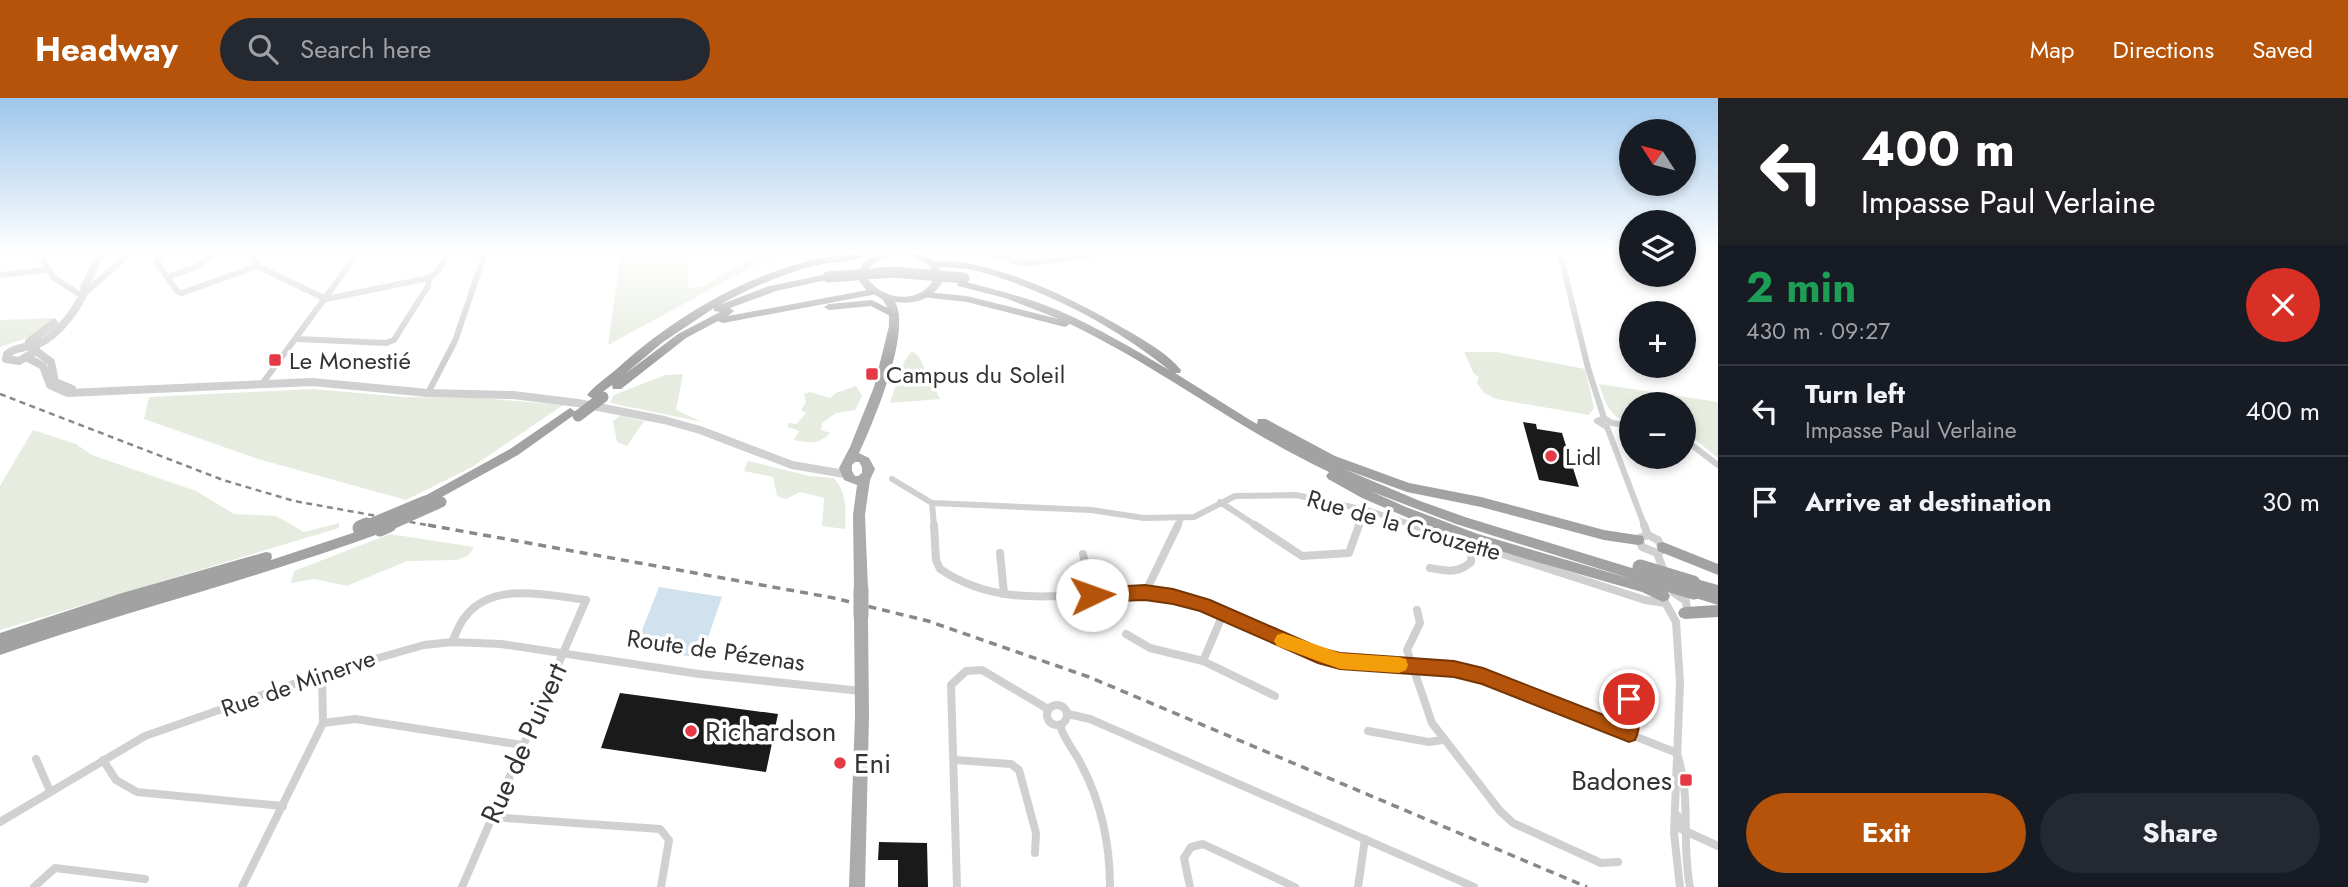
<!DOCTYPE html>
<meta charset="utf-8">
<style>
:root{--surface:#171b24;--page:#242831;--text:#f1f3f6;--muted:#9ea1a6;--line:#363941;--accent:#b45309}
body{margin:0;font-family:Jost,sans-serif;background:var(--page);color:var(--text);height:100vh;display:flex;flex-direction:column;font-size:26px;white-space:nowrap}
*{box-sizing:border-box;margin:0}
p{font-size:23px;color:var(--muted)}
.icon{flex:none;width:38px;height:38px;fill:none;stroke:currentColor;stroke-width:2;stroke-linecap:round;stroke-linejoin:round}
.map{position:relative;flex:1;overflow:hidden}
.side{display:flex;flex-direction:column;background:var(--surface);width:630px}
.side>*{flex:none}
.banner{background:#202124;color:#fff;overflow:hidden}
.needle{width:46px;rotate:306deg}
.buttons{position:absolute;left:1619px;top:21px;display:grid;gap:14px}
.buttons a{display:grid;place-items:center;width:77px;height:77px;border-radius:50%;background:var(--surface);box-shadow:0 4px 10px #0003;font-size:35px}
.pin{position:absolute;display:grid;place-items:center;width:60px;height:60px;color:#fff;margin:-30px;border:4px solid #fff;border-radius:50%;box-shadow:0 2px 7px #0007}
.me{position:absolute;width:77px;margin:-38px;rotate:87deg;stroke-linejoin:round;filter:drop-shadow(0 0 5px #0008)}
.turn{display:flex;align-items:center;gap:24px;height:147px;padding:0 28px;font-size:32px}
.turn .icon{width:91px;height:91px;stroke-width:2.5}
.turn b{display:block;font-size:49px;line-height:60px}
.round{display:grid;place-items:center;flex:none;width:74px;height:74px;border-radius:37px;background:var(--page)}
.headline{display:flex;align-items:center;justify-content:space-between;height:119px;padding:0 28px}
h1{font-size:42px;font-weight:700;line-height:52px;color:#1e9e55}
.primary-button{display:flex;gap:14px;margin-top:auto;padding:14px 28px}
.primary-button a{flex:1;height:80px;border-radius:42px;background:var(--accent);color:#fff;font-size:28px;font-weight:700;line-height:80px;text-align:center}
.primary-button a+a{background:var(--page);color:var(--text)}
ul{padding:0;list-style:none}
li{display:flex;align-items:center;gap:21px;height:91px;padding:0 28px;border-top:2px solid var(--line)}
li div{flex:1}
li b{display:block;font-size:26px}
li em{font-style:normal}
header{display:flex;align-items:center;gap:42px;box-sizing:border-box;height:98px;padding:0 35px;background:var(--accent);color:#fff}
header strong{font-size:33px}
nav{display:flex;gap:38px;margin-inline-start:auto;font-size:24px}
.search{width:490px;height:63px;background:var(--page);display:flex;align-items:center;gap:18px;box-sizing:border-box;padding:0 24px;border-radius:38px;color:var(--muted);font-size:26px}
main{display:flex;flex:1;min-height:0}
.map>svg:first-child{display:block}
.green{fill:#e6ecdf}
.water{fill:#cfe2ee}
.building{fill:#1a1a1a}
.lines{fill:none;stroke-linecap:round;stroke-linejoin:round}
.minor-far1{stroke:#d0d0d0;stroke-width:6}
.minor{stroke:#d0d0d0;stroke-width:8}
.tertiary{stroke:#d0d0d0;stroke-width:8}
.primary{fill:#ababab;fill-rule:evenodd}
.trunk{fill:#a2a2a2;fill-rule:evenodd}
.rail-far1{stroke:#888;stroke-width:2.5;stroke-dasharray:6 4.5;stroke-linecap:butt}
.rail{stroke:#888;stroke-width:3.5;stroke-dasharray:8 6;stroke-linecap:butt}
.primary-bridge{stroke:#ababab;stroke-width:15}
.trunk-bridge-far1{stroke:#a2a2a2;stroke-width:11}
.trunk-bridge{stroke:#a2a2a2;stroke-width:15}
.route{fill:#b45309;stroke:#753606;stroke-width:2}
.slow{fill:#f59e0b}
.poi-dot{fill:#e63946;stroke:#fff;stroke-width:2.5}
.labels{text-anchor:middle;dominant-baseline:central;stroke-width:7;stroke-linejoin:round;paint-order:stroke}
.poi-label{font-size:24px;fill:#333;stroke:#fff;text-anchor:start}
.street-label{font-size:24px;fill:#333;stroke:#fff}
.near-poi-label{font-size:28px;fill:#333;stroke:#fff;text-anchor:start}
.near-street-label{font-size:28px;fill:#333;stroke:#fff}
</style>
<header>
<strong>Headway</strong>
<div class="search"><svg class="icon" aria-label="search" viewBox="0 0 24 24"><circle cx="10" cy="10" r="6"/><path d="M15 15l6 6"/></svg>Search here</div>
<nav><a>Map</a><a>Directions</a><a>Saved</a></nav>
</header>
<main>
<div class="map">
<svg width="1718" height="789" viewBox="0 0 1718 789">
<rect width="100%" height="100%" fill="#fff"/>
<g class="green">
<polygon points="621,155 687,155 688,190 701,189 757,158 757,155 795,155 757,166 608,247"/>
<polygon points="55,220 38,236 0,249 0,222"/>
<polygon points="912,253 919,259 940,301 890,305 904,264"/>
<polygon points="1464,254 1496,254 1585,271 1594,310 1589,317 1496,301 1484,295 1477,285 1479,279 1474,276"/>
<polygon points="683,276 676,312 702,324 610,305 614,297 665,277"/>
<path d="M1599,286L1718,304V360L1697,343L1684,337V306H1631V324C1609,320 1606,306 1599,286Z"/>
<path d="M856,288L862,298L855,312L836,315L822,325L821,332L830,335C819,347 809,345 794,342L799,333L788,329V325L797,326L806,315L801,312L806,304L804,296L810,294L830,300L836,295Z"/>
<polygon points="313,291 403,299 480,300 563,307 472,369 406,402 258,361 144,321 149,299"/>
<polygon points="620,318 644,323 627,348 617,344 613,323"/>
<polygon points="33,332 76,346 92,357 196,393 234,416 276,418 304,434 339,425 339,430 0,532 0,388"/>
<path d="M748,363L810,378L834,380C847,395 846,412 845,431L822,428L824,400L800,394L786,401L777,398L773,379L744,373Z"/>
<polygon points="390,436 474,449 468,458 456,462 407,463 347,488 315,481 291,485 294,473"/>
</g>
<polygon class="water" points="659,489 722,499 701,560 635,550"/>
<g class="building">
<polygon points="1523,324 1536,326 1537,331 1562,335 1579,389 1539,382"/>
<polygon points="620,595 778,616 766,674 601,650"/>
<polygon points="879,744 927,745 928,789 898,789 898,762 878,762"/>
</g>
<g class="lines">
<g class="minor-far1">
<polyline points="38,155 54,180 79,196"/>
<polyline points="163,155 156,163 177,193 182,195 257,168 326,201 429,180 437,174 449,155"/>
<polyline points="251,155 257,168"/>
<polyline points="988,155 1024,166 1104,155"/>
<polyline points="1560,155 1588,270 1604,320"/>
<polyline points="0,177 46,172"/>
<polyline points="168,179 198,168 215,155"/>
<polyline points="86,194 130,155"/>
<polyline points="297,241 386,245 394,242 428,188 429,180"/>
<polyline points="262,286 358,155"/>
<polyline points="428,295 455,243 485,155"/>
<polyline points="1604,320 1612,325 1631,328"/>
<polyline points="1604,320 1597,323 1607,329"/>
<polyline points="1607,329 1645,429"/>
<polyline points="1684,341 1718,367"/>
<polyline points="892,381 932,405 1091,412 1144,420 1194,419 1235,398 1296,397 1370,413 1419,429"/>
<polyline points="1220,404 1258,429"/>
<polyline points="932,405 934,429"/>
<polyline points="1177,429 1181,421"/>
<polyline points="1358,429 1364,412"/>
</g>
<g class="minor">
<path d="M934,427L936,462L940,471C1016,522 1093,483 1173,499C1232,511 1282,552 1341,563C1388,572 1436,567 1483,578L1677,655"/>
<polyline points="1255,427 1302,458 1349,455 1359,427"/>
<polyline points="1413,427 1645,502 1665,505"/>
<polyline points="1644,427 1648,437"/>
<polygon points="1648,437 1658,442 1663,452 1657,455 1642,449 1639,440"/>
<polyline points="1000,455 1004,496"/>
<polyline points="1657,455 1665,476"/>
<polyline points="1083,456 1092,497"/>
<path d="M1430,470C1446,473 1458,476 1471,464L1472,446"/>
<polyline points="1145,495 1178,427"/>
<polyline points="1674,495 1686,503 1687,513 1683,515"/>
<polyline points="1665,504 1676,524 1680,585 1674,735 1680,789"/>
<polyline points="1417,512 1420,525 1407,552 1432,625 1500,713 1513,725 1601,765 1618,764"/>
<polyline points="1126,536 1150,550 1203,563 1275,598"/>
<path d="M452,544C456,536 459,526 465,519C492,483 548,497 586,502L462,789"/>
<polyline points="1203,563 1223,516"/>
<polyline points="1624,597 1631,605 1629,635"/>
<circle cx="1057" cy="617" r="10"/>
<polyline points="1068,616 1090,621 1474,789"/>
<polyline points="323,625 355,621 522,647"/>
<path d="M1060,627C1064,642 1074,652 1081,666C1101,704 1110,746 1110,789"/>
<polyline points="1368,633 1429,644 1443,642"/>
<path d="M1677,656C1692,699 1681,745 1690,789"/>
<polyline points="36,661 50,693"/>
<polyline points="103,662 116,682 137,694 283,708"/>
<polyline points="955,662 1011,666 1019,672 1036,735 1035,755"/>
<polyline points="1678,718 1679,730 1718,748"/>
<polyline points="491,719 660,731 669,742 661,789"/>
<polyline points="0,724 145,638 322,576 424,547 452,544 501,546 699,576 861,593"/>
<polyline points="34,789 55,770 145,781"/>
<polyline points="242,789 323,625 322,576"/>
<polyline points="957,789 951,587 966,573 982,572 1048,611"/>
<polyline points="1190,789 1184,760 1191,749 1203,746 1295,789"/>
<polyline points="1358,789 1365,741"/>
</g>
<g class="tertiary">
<polyline points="84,190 101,155"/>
<polyline points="29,244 54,225"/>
<polyline points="36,248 36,253 51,264 55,284 72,291"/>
<path d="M36,253L19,263L6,261L7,256C17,248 27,250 38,246C59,237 80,208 87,187"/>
<polyline points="28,260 43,268 50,287 68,295 312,284 428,295 513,297 578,305 664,322 700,332 792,367 845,376"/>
</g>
<g class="primary">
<path d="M882,155H897L879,162L869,170L868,181C885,204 922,206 935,179L928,166L906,157L904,155C929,155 934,159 945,179C935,200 918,207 895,204C912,233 873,325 859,355L869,360L875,371L870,382L865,417L868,491L866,495L861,496L856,495L854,491L853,417L857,387L844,382L839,370L850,349L874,289L889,228V214L886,207L882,201L866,192L858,181C858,166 868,159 882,155ZM855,364H859L862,369V375L858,378H855L852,373V367Z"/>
<polygon points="861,512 866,514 868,518 869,618 865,789 849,789 855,618 854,518 856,514"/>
</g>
<g class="trunk">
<path d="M856,155H872C857,165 832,163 814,168C781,176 749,191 719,207L769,188L828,176L831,177V181L776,193L730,210L734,213L728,218L873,191L878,194L877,196L723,225L718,223L686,240L621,291H613L612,287L593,301L587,297C596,286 609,278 620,268C674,220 737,182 808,163C823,159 840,158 856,155ZM714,210V213L720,214L678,236L625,276L663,244Z"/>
<path d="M934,163C947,163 959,163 972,166C1027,178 1081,205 1130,234C1147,244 1168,256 1181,272L1180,275H1175L1250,322L1257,326L1258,321H1266L1335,358L1409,385L1481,399L1604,432L1643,438L1644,442L1643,446L1638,447L1604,442L1481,409L1407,394L1344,371L1420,403L1465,419L1645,474L1647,478L1642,483L1668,494L1670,498L1668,502L1663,504L1642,494L1513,457L1434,431L1362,400L1328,381L1326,378L1329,374C1239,332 1160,269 1070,226L1065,229L967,204L922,199L921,197L926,194L967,198L1059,221L1005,200L958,188L957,186L962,183C993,191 1025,199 1055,211C1095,228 1132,250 1169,272C1116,228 1040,189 973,172C959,169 945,170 931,168L929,166ZM1370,393L1456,426L1632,481L1478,436L1406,409Z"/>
<polygon points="872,202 899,216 898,218 890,218 871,208 829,212 824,209 829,206"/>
<polygon points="570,310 576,314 574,317 518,357 429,406 421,406 419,403 421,400 510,351"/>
<path d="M380,426L384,428L386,431L384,434C258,480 127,513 0,557V535L122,495L266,454L271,455L272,459L271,462Z"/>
<polygon points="1663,444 1718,466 1718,477 1658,453 1657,449 1658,445"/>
<polygon points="1693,480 1718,487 1718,507 1689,498 1687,494 1691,490 1686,485 1688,481"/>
<polygon points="1718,507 1718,519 1685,521 1680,519 1678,515 1680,511 1685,509"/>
</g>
<polyline class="rail-far1" points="0,296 223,382 294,403 438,429"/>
<polyline class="rail" points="428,427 834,500 928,523 1089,579 1587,789"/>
<polyline class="primary-bridge" points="861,491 861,518"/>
<g class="trunk-bridge-far1">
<polyline points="828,179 893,174 964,180"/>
<polyline points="578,318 603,299"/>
<polyline points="363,429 425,403"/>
<polyline points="385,429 441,404"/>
</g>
<g class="trunk-bridge">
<polyline points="360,430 367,427"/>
<polyline points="380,431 389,427"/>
<polyline points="1640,469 1693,485"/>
<polyline points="1640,478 1694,494"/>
</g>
</g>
<linearGradient id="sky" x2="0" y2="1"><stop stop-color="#9ec6ea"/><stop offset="0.58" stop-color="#fff"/><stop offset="1" stop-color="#fff" stop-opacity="0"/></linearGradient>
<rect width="1718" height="265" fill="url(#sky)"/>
<path class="route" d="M1145,487L1173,491L1210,502L1320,550L1340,555L1454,563L1483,570L1619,623L1622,595L1629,592L1636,595C1641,606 1641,630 1635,642L1629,644L1482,586L1454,579L1340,571L1318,565L1200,513L1173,506L1145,502L1092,504L1085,502L1083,497L1085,492L1092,490Z"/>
<polygon class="slow" points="1283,535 1340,555 1399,559 1406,561 1408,567 1406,572 1399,575 1340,571 1277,548 1274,543 1277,537"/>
<g class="poi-dot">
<rect x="268" y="255" width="14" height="14" rx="3.5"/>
<rect x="865" y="269" width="14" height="14" rx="3.5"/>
<circle cx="1551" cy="358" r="7"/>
<circle cx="691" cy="633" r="7"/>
<circle cx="840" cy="665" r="7"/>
<rect x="1679" y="675" width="14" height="14" rx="3.5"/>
</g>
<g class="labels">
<g class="poi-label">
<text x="289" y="262">Le Monestié</text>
<text x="886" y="276">Campus du Soleil</text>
<text x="1565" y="358">Lidl</text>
</g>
<g class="street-label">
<text transform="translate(1404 427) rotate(16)">Rue de la Crouzette</text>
<text transform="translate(716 552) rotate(8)">Route de Pézenas</text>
<text transform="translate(298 585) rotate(-19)">Rue de Minerve</text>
</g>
<g class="near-poi-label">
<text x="705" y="633">Richardson</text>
<text x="854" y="665">Eni</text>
<text x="1672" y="682" text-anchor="end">Badones</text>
</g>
<g class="near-street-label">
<text transform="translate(524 645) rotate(-66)">Rue de Puivert</text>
</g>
</g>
</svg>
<div class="buttons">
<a><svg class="needle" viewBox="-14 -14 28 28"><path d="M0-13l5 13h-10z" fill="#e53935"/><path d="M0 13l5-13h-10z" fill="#9ea1a6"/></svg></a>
<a><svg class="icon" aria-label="layers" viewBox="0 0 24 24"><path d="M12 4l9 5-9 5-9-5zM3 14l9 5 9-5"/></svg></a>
<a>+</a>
<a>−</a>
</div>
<div class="pin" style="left:1629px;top:601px;background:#d93025"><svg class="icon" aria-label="arrive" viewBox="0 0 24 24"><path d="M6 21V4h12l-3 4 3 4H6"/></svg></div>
<svg class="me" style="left:1092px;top:497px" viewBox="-20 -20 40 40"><circle r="19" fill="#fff"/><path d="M0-13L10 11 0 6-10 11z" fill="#b45309"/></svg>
</div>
<section class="side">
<div class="banner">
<div class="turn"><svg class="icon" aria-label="left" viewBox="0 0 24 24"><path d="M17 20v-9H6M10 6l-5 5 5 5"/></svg><div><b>400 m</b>Impasse Paul Verlaine</div></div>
</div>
<div class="headline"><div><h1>2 min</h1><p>430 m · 09:27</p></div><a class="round" style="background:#d93025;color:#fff"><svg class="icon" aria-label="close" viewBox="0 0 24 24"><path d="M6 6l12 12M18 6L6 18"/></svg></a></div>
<ul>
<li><svg class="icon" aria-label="left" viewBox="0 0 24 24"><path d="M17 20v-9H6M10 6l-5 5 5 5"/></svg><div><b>Turn left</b><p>Impasse Paul Verlaine</p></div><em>400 m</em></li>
<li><svg class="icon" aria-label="arrive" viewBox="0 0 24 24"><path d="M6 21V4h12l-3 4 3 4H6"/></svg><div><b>Arrive at destination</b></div><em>30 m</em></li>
</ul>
<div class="primary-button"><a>Exit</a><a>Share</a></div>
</section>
</main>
